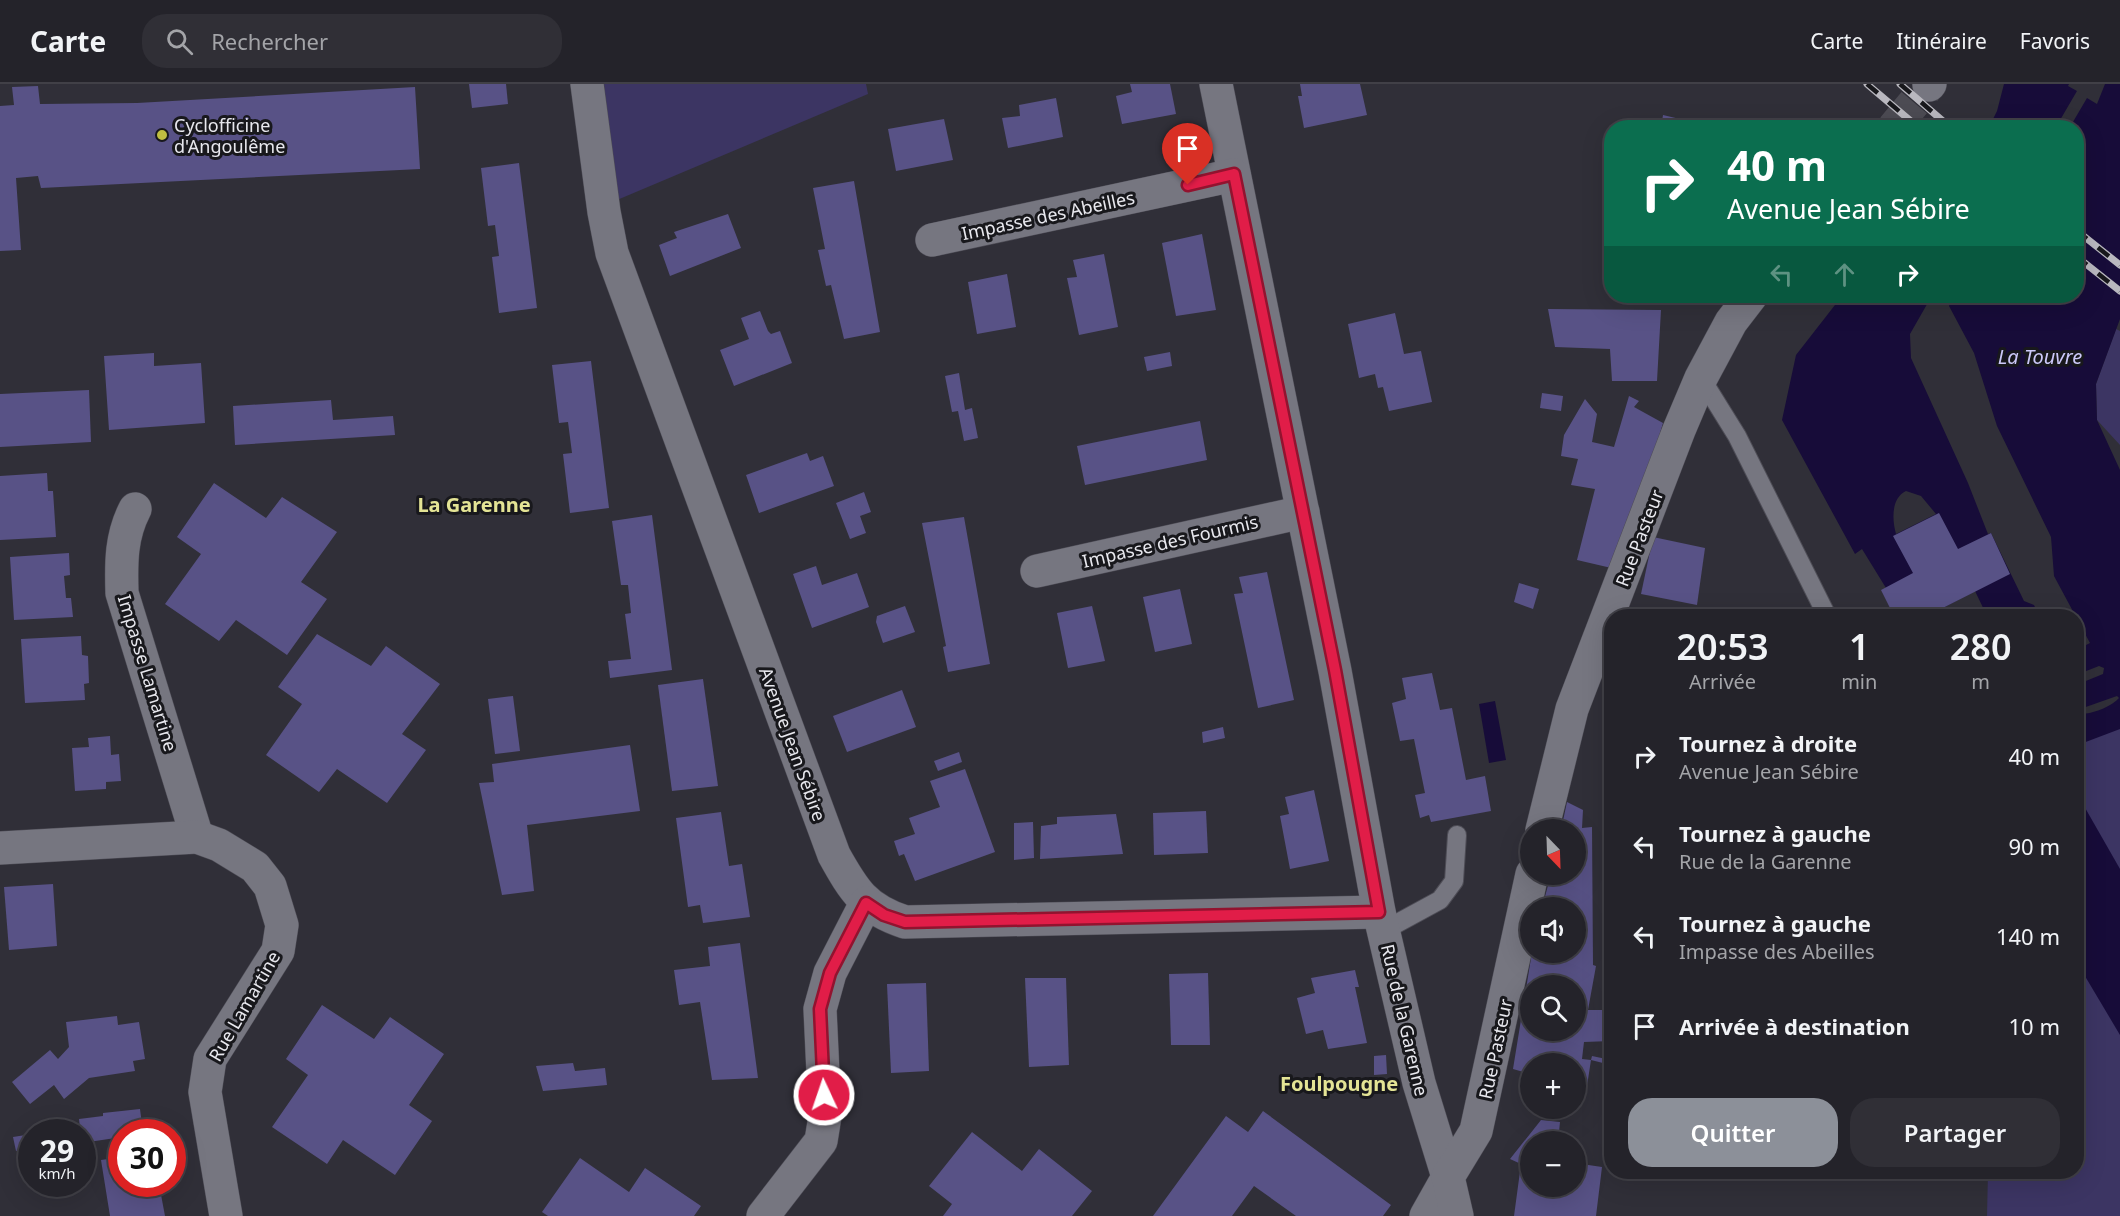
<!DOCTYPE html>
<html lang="fr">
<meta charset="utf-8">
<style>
:root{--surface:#24232a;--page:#302f36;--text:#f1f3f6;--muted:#a3a4a8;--line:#414047;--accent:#8c9099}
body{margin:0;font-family:"Noto Sans",sans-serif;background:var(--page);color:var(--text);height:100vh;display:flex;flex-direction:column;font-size:22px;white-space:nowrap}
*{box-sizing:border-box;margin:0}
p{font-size:20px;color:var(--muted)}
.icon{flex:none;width:33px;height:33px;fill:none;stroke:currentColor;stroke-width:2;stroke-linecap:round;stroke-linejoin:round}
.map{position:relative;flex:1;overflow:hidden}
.side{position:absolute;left:1604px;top:525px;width:480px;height:570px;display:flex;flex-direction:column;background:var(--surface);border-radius:24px;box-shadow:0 6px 24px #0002,0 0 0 2px var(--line)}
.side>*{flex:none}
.banner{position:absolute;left:1604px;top:36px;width:480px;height:183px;border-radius:24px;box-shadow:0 6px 24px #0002,0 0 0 2px var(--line);background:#0b6e4f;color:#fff;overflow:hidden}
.needle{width:39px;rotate:157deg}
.buttons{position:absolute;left:1520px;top:735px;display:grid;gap:12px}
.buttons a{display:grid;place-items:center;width:66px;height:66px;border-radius:50%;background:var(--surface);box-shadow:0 6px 24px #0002,0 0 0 2px var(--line);font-size:30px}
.speed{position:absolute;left:18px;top:1035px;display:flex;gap:12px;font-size:30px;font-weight:700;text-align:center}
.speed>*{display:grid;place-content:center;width:78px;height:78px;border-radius:50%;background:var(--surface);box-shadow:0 6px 24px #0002,0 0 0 2px var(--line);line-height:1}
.speed small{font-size:15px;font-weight:400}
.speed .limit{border:9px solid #d22;background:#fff;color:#111}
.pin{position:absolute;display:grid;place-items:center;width:51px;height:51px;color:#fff;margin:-62px -26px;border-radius:50% 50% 50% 0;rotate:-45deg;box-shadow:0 0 6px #0007}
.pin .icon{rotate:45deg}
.me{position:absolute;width:66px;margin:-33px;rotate:357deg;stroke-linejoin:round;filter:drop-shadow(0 0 4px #0008)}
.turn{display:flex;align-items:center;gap:21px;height:126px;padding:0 24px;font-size:27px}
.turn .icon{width:78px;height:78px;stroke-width:2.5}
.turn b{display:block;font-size:42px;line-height:51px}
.lanes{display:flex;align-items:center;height:57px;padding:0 24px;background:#0003;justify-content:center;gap:30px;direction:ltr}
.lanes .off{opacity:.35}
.eta{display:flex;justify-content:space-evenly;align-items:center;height:102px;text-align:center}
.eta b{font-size:36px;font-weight:600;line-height:42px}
.cta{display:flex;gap:12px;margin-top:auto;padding:12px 24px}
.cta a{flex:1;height:69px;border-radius:24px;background:var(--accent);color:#fff;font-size:24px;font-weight:600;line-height:69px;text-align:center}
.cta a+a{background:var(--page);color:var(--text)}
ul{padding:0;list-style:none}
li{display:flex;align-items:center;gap:18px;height:90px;padding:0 24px}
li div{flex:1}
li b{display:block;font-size:22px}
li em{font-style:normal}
header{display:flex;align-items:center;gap:36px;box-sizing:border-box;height:84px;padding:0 30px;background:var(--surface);border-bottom:2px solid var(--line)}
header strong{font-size:28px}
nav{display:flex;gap:33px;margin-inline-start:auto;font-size:21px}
.search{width:420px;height:54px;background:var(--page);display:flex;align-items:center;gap:15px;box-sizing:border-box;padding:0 21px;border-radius:24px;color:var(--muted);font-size:22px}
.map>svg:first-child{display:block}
.green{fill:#3c3563}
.water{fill:#170c39;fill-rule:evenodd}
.building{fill:#585286;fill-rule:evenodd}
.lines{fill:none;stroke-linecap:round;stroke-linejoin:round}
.secondary-tunnel{stroke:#4c4b53;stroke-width:33;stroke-dasharray:33 16;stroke-linecap:butt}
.lane-casing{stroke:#4e4d56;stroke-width:20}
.street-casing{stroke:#4e4d56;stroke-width:34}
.secondary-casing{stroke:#4e4d56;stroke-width:34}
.lane{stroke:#767680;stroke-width:18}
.street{stroke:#767680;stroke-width:33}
.secondary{stroke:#767680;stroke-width:33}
.rail-casing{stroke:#b9b8bf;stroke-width:7}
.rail{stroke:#18181c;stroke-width:4.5;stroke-dasharray:14;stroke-linecap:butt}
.route-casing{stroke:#92132f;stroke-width:15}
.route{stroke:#e11d48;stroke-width:10}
.poi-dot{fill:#c0be41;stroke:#18181c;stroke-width:2}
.labels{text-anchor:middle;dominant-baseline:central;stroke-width:6;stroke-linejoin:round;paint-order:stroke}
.poi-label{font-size:18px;fill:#e8e8ee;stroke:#18181c;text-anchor:start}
.street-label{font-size:18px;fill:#e8e8ee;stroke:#18181c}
.water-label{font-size:20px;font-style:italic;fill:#ccc8f9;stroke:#18181c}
.neighbourhood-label{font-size:20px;font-weight:bold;fill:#e4e495;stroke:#18181c}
</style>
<header>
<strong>Carte</strong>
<div class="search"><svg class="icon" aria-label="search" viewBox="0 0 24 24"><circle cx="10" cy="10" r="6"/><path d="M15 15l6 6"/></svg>Rechercher</div>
<nav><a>Carte</a><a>Itinéraire</a><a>Favoris</a></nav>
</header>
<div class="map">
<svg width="2120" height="1132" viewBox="0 0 2120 1132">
<rect width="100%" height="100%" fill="#302f38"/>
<g class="green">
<polygon points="604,0 866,0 868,10 617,116"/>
<polygon points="2116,245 2120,247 2120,361 2097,336 2096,300"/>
<polygon points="2120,623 2120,1132 1987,1132 1988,1088 2076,1088 2076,667"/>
</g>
<g class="water">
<polygon points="2004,0 2069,0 2068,2 2077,7 2056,43 1989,43 1997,27"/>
<path d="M2105,0H2120V235L2096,300L2097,336L2120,386V645L2083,659L2076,679V601L2103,590L2104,584L2099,582L2076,591V566L2090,559L2054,492L2051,453L1997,342L1974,269L1949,222L1953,212H2076V44L2070,43L2087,14L2097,20ZM2117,612L2119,614C2112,622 2090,632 2079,629L2080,625Z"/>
<path d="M1842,212H1941L1930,215L1910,250L1911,274L1968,399L1988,450L1991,449L2024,517L2034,521L2039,532H1987L1975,507L1935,528L1936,532H1898L1886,504L1862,465L1855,470L1782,336L1796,271ZM1906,407L1921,412L1936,430L1896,450C1892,436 1891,414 1906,407Z"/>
<polygon points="1495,617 1506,676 1489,679 1479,620"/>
<polygon points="2076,708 2120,785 2120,951 2076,877"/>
</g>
<g class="building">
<polygon points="469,0 506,0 508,20 472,24"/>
<polygon points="1130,0 1170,0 1176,30 1122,40 1116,12 1132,8"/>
<polygon points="1300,0 1360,0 1367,31 1304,44 1298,12 1302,12"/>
<polygon points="38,2 40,20 137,19 415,3 420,85 41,104 38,92 16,94 21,166 0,167 0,22 14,21 12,3"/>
<polygon points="1056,14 1063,53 1008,64 1002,34 1020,32 1019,21"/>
<polygon points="1663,31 1684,36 1683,44 1661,44"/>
<polygon points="944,35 953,76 896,87 888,45"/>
<polygon points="519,79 537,224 499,229 492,173 499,172 495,141 488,142 481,84"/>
<polygon points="854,97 880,248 844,255 831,201 826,202 818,166 825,165 813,104"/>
<polygon points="728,130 741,164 670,192 659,161 677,154 674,148"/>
<polygon points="1202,150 1216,226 1176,232 1162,159"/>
<polygon points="1104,170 1118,243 1079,251 1067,194 1077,193 1073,176"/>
<polygon points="1007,190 1016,243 977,250 968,198"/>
<polygon points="1548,225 1661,226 1657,297 1612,297 1610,265 1555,263"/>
<polygon points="760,227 768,247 771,250 780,247 792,279 734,302 720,266 749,255 741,234"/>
<polygon points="1395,229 1404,270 1421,267 1432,318 1389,327 1383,303 1378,304 1375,290 1359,294 1348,240"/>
<polygon points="1170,268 1172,282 1147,287 1144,273"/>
<polygon points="154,269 154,282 201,279 205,339 109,346 104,272"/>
<polygon points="591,277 609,424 570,429 563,370 572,369 568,338 559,339 552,281"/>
<polygon points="959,289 965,326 972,324 978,354 964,357 958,327 952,328 945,292"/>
<polygon points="89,306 91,358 0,363 0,310"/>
<polygon points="1542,309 1563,312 1561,327 1540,324"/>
<polygon points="1629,312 1639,317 1634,323 1663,339 1620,486 1577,476 1595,405 1571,401 1578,375 1561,372 1564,351 1585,315 1597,330 1592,358 1614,363"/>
<polygon points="331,316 333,336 393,332 395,351 235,361 233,322"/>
<polygon points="1200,337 1207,376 1085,401 1077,362"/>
<polygon points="807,369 810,377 823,372 834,402 759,429 746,391"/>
<polygon points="47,389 48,407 53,407 56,453 0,456 0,392"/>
<polygon points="214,399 266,434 282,413 337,448 301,498 327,515 287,571 236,536 219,557 165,520 201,470 177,453"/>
<polygon points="864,408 871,428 860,432 866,449 850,455 836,419"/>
<polygon points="1939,429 1958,465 1991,449 2010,490 1927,532 1894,532 1881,506 1913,489 1893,452"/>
<polygon points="652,431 672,586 610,594 608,577 631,575 625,530 631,529 628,501 621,501 612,437"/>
<polygon points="964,433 990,580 948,588 943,563 946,562 922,439"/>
<polygon points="1653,453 1705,464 1697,521 1641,510"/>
<polygon points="69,469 70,491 64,492 66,514 71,514 73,533 14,536 10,473"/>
<polygon points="816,482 822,501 857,489 869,523 812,544 793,490"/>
<polygon points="1267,488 1294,616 1258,624 1234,510 1243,509 1239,493"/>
<polygon points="1519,499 1539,505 1533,525 1514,518"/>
<polygon points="1180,505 1192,560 1155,568 1143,513"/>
<polygon points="905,522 915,548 883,559 876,538 877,532"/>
<polygon points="1092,522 1105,577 1068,584 1057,529"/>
<polygon points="317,550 371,582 386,562 440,600 402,650 426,666 387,719 337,685 319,708 266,671 302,620 278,603"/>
<polygon points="81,552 82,571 88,572 89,599 84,600 85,616 25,619 21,555"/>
<polygon points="1432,589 1440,626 1452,624 1466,696 1485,692 1491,727 1431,738 1429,731 1420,734 1415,711 1425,709 1414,655 1400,657 1392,619 1406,615 1402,594"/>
<polygon points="703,595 718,702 672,707 658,601"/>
<polygon points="902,606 916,643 847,668 833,632"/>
<polygon points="513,612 520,667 495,670 488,615"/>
<polygon points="1223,643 1225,654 1203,659 1202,648"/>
<polygon points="110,652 111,671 119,670 121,697 106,698 106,705 75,707 72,664 89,663 88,654"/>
<polygon points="630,661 640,727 527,741 534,807 502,811 479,699 494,698 492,680"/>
<polygon points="959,668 962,678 938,687 934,677"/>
<polygon points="965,685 995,768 915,797 904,770 899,772 894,757 915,750 909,734 940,723 930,697"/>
<polygon points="1314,706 1329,777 1290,785 1280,732 1289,730 1285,713"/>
<path d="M1567,718L1583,726L1582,744L1592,743L1593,881L1596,882L1588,926H1611V957L1584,958L1582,975L1591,976L1592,972L1611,976V981L1591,976L1585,1015L1575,1012L1578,995H1575V980H1530V990L1513,985L1532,868H1575V824H1542L1551,790H1575V746H1561ZM1530,902H1575V946H1530Z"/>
<polygon points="1206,727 1208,769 1154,771 1153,729"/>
<polygon points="721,728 729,782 742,780 750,833 703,839 700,821 688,823 676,734"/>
<polygon points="1116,730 1123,770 1040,775 1041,742 1057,740 1057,733"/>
<polygon points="1033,738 1034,774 1014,776 1014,739"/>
<polygon points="53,800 57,862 9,866 4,803"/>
<polygon points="740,859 758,994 712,996 700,918 679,921 674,886 710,882 708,863"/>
<polygon points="1355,886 1359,903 1355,903 1367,959 1328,965 1323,946 1306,950 1297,914 1315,909 1311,894"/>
<polygon points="1208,889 1210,961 1171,961 1169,890"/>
<polygon points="1025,894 1066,894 1069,981 1029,983"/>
<polygon points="926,899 929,987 891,989 887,900"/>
<polygon points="322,921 374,955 390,933 444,970 409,1021 432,1037 395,1091 343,1056 327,1080 272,1043 308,991 286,975"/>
<polygon points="117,932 118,941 139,938 145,975 133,977 135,987 89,994 64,1015 54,1001 30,1020 12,998 50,966 58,975 69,963 66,938"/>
<polygon points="1386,971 1387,990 1374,991 1374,972"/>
<polygon points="573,979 575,987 605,984 607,1001 543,1007 536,982"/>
<polygon points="140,1025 143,1048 122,1048 122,1053 82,1059 82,1048 59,1048 80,1044 79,1035 103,1032 103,1029"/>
<polygon points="1263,1027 1391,1121 1383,1132 1296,1132 1254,1102 1232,1132 1153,1132 1226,1032 1248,1048"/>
<polygon points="1541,1036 1560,1038 1558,1058 1530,1058 1530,1102 1575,1102 1575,1079 1602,1083 1596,1132 1514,1132 1521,1080 1510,1075"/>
<polygon points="972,1048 1022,1087 1039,1065 1092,1107 1072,1132 943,1132 952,1120 929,1102"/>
<polygon points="32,1050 32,1065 16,1067 13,1053"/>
<polygon points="122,1073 122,1100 159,1100 165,1132 110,1132 101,1076"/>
<polygon points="580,1074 629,1108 645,1084 701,1122 694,1132 548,1132 542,1128"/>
</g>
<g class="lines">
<polyline class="secondary-tunnel" points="1893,44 1929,1"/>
<defs>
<g id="lane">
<polyline points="1701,294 1737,352 1827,532"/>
<polyline points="1383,847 1440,816 1454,797 1457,751"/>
</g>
<g id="street">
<path d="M587,0L604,128L612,169L834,771C854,807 865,825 905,838L1379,828"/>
<polyline points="1216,0 1335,587 1379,828 1419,999 1448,1093 1426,1132"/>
<polyline points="932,156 1234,91"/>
<path d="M135,425C121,452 121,478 122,509L197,753"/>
<polyline points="1037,487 1303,428"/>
<polyline points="0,764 197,753 219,761 255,783 270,802 282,841 278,867 210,975 205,1008 226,1132"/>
<polyline points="763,1132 821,1057 825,1032 820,925 830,889 866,819"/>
</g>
<g id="secondary">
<polyline points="1929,1 1930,0"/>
<polyline points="1542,746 1572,625 1679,346 1701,294 1731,238 1751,212"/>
<polyline points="1457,1132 1448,1093 1476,1047 1532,790"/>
</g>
</defs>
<use href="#lane" class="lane-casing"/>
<use href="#street" class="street-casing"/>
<use href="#secondary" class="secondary-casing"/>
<use href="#lane" class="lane"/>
<use href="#street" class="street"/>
<use href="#secondary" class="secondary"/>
<defs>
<g id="rail">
<polyline points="1867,0 1919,44"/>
<polyline points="1900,0 1951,44"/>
<polyline points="2076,146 2120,181"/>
<polyline points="2076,172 2120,207"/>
</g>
</defs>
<use href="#rail" class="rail-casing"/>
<use href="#rail" class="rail"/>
</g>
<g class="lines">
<defs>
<polyline id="route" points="824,1011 820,925 830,889 866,819 884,831 905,838 1379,828 1335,586 1234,90 1188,101"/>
</defs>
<use href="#route" class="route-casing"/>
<use href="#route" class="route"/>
</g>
<circle class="poi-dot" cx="162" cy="51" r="6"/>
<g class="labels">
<g class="poi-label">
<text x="174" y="41">Cyclofficine<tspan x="174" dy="21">d'Angoulême</tspan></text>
</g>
<g class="street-label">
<text transform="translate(1048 131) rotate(-12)">Impasse des Abeilles</text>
<text transform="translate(1639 454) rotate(-69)">Rue Pasteur</text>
<text transform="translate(1170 457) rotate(-13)">Impasse des Fourmis</text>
<text transform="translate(148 589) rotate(73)">Impasse Lamartine</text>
<text transform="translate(793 660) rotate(70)">Avenue Jean Sébire</text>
<text transform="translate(244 922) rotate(-60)">Rue Lamartine</text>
<text transform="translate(1405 936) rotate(77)">Rue de la Garenne</text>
<text transform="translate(1495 965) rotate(-78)">Rue Pasteur</text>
</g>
<g class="water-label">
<text x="2040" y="272">La Touvre</text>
</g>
<g class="neighbourhood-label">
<text x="474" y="420">La Garenne</text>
<text x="1339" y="999">Foulpougne</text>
</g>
</g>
</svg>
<div class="buttons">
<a><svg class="needle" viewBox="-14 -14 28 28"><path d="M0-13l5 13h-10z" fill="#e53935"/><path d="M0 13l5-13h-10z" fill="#a3a4a8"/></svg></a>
<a><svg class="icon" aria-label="sound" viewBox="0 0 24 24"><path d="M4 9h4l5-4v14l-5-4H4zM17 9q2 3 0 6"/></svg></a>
<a><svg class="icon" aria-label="search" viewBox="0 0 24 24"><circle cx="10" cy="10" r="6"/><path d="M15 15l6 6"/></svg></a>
<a>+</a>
<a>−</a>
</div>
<div class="speed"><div>29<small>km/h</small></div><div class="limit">30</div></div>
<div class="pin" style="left:1188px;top:101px;background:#d93025"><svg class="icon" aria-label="arrive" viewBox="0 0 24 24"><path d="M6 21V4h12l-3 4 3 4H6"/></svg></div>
<svg class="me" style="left:824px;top:1011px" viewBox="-20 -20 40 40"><circle r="17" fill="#e11d48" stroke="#fff" stroke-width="3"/><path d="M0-11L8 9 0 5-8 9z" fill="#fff"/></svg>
<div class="banner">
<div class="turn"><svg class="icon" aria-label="right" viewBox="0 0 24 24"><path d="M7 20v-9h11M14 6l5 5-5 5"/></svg><div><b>40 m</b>Avenue Jean Sébire</div></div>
<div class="lanes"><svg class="icon off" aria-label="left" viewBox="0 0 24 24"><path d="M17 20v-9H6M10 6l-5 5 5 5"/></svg><svg class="icon off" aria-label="ahead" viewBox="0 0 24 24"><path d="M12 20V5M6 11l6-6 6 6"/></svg><svg class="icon" aria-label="right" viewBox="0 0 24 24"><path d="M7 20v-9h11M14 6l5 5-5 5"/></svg></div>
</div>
<section class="side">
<div class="eta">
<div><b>20:53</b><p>Arrivée</p></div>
<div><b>1</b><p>min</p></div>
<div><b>280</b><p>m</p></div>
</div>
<ul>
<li><svg class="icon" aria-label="right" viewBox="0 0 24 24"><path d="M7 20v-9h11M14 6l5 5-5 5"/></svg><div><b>Tournez à droite</b><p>Avenue Jean Sébire</p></div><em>40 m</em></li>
<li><svg class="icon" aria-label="left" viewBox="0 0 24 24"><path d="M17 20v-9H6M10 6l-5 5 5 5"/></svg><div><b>Tournez à gauche</b><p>Rue de la Garenne</p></div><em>90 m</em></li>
<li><svg class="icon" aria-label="left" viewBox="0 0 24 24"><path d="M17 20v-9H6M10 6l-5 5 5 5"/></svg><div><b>Tournez à gauche</b><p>Impasse des Abeilles</p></div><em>140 m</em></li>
<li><svg class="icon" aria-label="arrive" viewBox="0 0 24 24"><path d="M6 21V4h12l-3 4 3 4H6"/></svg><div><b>Arrivée à destination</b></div><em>10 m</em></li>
</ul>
<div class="cta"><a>Quitter</a><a>Partager</a></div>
</section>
</div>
